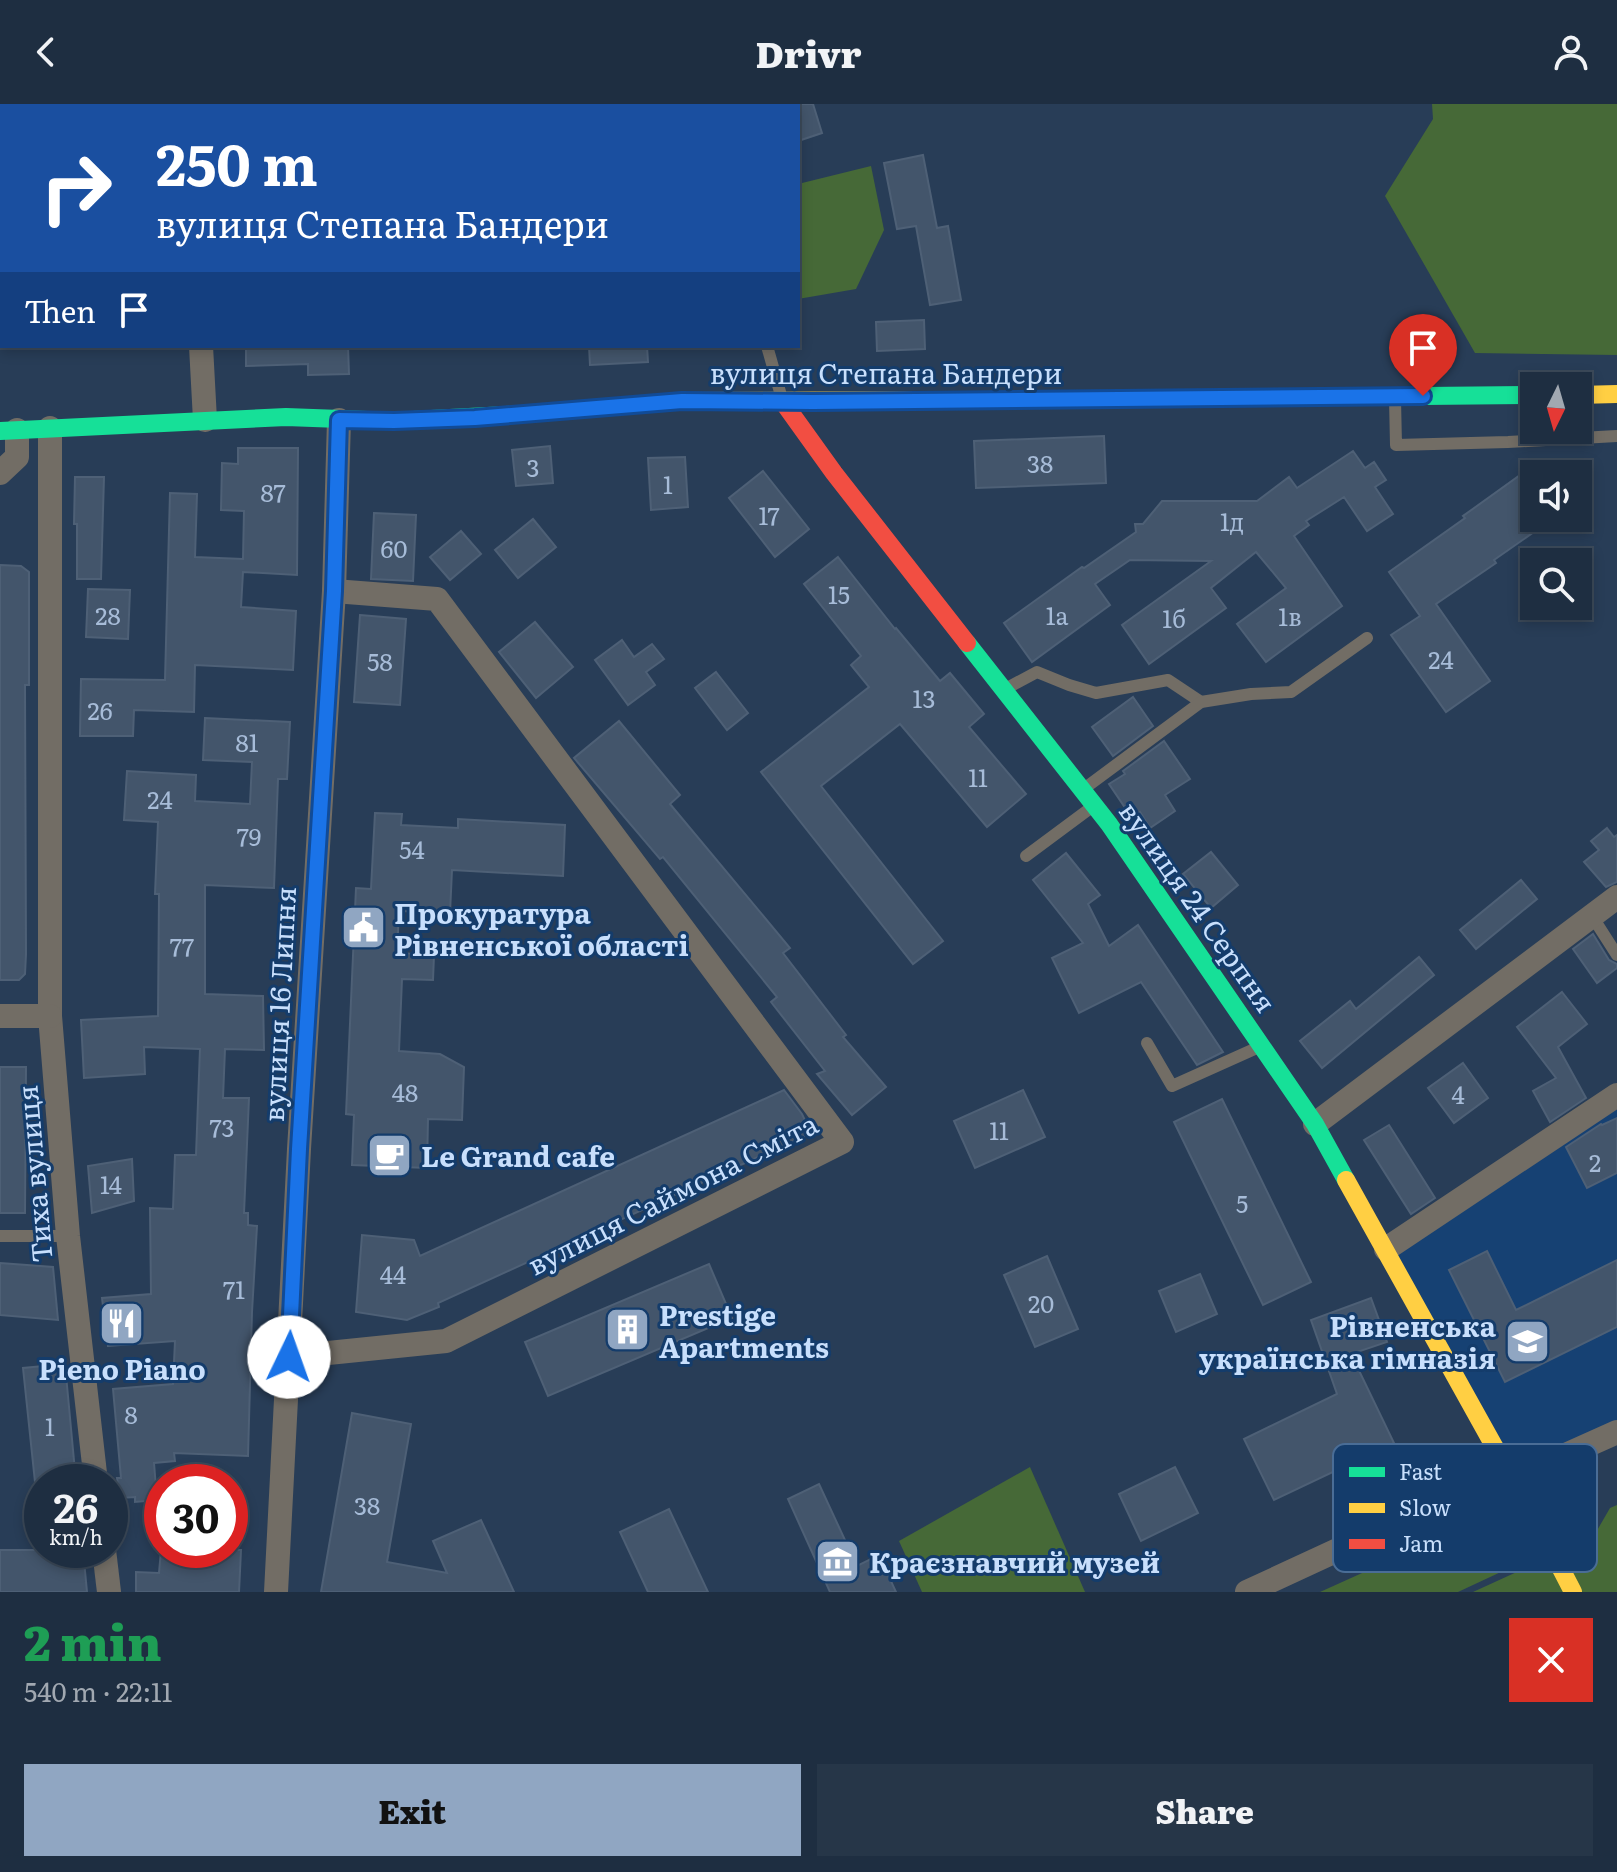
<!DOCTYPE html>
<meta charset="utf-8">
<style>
:root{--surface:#1e2e41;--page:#263648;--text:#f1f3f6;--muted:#a1a8b1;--line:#3c4a5a;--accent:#90a6c2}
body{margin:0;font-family:Literata,serif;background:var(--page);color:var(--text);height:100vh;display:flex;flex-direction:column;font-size:30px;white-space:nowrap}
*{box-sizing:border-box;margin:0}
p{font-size:26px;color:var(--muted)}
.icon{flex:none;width:44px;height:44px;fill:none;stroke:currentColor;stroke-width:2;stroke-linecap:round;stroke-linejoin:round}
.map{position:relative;height:1488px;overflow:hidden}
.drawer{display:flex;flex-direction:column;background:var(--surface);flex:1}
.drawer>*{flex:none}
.guide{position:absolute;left:0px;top:0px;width:800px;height:244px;box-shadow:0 4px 12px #0003,0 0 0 2px var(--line);background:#1a4fa0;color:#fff;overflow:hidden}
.needle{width:52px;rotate:185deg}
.controls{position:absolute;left:1520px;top:268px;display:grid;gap:16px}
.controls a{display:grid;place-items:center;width:72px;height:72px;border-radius:0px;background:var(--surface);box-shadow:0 4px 12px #0003,0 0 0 2px var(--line);font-size:40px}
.speed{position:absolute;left:24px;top:1360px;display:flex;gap:16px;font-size:40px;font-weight:700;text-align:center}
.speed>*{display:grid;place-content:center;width:104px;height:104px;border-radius:50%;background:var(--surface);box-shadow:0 4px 12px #0003,0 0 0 2px var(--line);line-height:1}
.speed small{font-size:20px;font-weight:400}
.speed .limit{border:12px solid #d22;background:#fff;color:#111}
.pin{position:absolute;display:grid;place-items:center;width:68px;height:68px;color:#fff;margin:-82px -34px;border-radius:50% 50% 50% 0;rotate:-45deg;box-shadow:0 0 8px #0007}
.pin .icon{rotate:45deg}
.me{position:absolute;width:88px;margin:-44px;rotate:3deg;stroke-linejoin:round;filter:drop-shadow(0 0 6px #0008)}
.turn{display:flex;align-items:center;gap:28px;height:168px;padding:0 24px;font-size:36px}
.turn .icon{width:104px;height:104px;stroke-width:2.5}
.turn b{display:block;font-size:56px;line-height:68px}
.then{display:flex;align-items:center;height:76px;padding:0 24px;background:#0003;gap:16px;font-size:30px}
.round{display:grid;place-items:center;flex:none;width:84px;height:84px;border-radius:0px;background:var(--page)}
.overview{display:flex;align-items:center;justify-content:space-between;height:136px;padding:0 24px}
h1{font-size:48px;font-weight:800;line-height:60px;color:#1e9e55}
.button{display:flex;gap:16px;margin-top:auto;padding:16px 24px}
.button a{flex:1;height:92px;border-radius:0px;background:var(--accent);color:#111;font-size:32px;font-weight:800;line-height:92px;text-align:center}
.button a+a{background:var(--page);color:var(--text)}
header{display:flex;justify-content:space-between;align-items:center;height:104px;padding:0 24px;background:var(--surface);font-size:36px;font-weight:800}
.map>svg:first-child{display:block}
.built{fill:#164173}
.green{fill:#466937}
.building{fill:#43556b;stroke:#4e6076;stroke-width:2}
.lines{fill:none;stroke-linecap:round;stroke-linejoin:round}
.lane{stroke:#726d65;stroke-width:12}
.street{stroke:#726d65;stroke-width:24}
.fast{stroke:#16e098;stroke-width:18}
.slow{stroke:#ffcf43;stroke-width:18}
.jam{stroke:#f24e42;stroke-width:18}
.route-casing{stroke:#114b97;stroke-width:20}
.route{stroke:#1a73e8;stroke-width:14}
.labels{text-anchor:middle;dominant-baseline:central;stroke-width:6;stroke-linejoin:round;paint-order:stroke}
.number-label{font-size:24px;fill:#a7bcd8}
.street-label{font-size:28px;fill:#c8dffc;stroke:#143c6b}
.poi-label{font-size:28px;font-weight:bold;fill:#c8dffc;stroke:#143c6b;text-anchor:start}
.key{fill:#143c6b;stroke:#4a6d96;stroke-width:2}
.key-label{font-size:22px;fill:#c8dffc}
</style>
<header><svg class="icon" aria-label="back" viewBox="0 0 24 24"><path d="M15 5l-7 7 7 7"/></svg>Drivr<svg class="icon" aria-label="person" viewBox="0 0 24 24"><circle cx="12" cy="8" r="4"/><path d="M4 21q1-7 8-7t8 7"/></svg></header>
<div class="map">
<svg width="1617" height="1488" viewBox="0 0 1617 1488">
<rect width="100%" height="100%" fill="#283d57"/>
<polygon class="built" points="1617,1003 1617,1328 1512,1375 1386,1145"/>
<g class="green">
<polygon points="1432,0 1617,0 1617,251 1475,249 1385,92 1433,15"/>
<polygon points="871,62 884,126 856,185 798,195 798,80"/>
<polygon points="1030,1363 1085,1488 922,1488 899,1437"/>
<polygon points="1617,1401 1617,1488 1473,1488 1554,1451 1584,1449 1610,1404"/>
<polygon points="1495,1409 1512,1442 1514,1452 1510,1460 1503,1467 1458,1488 1320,1488"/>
</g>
<g class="building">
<polygon points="798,0 813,0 822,29 798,37"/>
<polygon points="923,51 937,124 948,122 961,196 930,201 916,122 897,125 884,59"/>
<polygon points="924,216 925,245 877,247 876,218"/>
<polygon points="246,242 348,242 349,270 308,271 308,260 246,262"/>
<polygon points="589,242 647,242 648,258 590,261"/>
<polygon points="1104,332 1106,379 976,384 974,337"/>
<polygon points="550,342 553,379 516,382 512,346"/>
<polygon points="238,344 298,344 297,471 243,468 241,503 296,507 293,566 195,561 194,608 134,606 133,632 80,632 81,575 165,576 170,389 197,390 195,453 243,455 244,407 221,406 222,359 238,360"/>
<polygon points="1353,347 1365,364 1374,358 1386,376 1375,383 1393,410 1367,427 1344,393 1306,417 1309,421 1294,432 1342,502 1266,558 1237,520 1286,484 1256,448 1211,484 1226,504 1149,560 1122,521 1211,457 1130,456 1095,480 1110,501 1032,558 1004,519 1082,463 1084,464 1136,428 1135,420 1143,420 1162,397 1257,397 1289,373 1297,384"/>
<polygon points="685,353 688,403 651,406 648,354"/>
<polygon points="1534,361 1534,428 1494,456 1496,459 1436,500 1490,577 1446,608 1391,531 1420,512 1389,468 1465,414 1463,412"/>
<polygon points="763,367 809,425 775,453 729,394"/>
<polygon points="75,373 104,373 101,475 77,475 77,420 74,420"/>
<polygon points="374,409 416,411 413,477 371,475"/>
<polygon points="533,415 556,443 518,474 495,446"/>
<polygon points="461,427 481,450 450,476 430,453"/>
<polygon points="838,453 895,525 896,524 940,577 950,569 984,610 969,623 1026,690 987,723 900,620 821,682 943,837 913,860 761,668 869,583 851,561 861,552 804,480"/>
<polygon points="0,461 21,462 29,468 29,581 25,581 26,850 25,870 19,876 0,876"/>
<polygon points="88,485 130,486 128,535 86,533"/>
<polygon points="360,511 406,515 400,601 354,598"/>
<polygon points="535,518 573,563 536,594 499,548"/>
<polygon points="622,536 634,553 652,540 664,555 646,568 655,581 628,601 595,556"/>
<polygon points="716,568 748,609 727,626 695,584"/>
<polygon points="1133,593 1153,622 1113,652 1092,623"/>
<polygon points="205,614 290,618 287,675 278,675 274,784 205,781 205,890 263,892 264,946 225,945 223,994 249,994 244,1109 248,1109 248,1121 257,1122 252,1208 248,1352 174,1349 175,1357 154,1359 157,1396 135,1398 135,1393 120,1394 117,1374 121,1374 113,1285 173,1280 175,1237 108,1242 102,1194 151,1190 150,1104 173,1105 175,1051 196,1051 200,945 144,943 145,970 84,974 81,916 158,912 159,790 155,790 158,718 124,716 127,667 196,671 195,697 250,700 252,658 203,656"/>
<polygon points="619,617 680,691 670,700 790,844 783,849 846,931 843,933 886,983 852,1011 817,970 825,967 771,898 777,893 663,753 660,755 574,654"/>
<polygon points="1164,637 1190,675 1165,691 1175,707 1150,724 1140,708 1132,714 1109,680 1125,670 1123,667"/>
<polygon points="375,709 402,710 401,721 458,724 458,715 565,721 563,772 452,766 450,809 399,807 397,849 434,851 433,876 402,875 399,947 440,950 464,963 462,1016 428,1015 427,1064 352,1061 354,1011 346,1010 356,784 371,785"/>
<polygon points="1607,724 1614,733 1617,731 1617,778 1606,783 1584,758 1599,746 1591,737"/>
<polygon points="1211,748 1238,781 1211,804 1183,770"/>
<polygon points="1066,749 1100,791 1088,800 1109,842 1138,821 1223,948 1197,961 1141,878 1079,909 1052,854 1083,839 1033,776"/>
<polygon points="1521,776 1537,795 1476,845 1460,826"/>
<polygon points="1593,830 1609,856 1617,860 1617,864 1597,879 1573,845"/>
<polygon points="1419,853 1434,871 1322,964 1300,937 1350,897 1356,905"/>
<polygon points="1562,888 1587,920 1558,943 1586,994 1550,1018 1533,987 1556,974 1517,923"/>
<polygon points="1463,959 1488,994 1454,1019 1428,984"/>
<polygon points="0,963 26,963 25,1109 0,1109"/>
<polygon points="784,986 802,1010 811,1029 438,1199 439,1203 407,1216 356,1208 362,1131 414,1136 420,1152"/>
<polygon points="1023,986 1045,1033 975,1064 954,1017"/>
<polygon points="1222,995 1311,1178 1263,1201 1174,1018"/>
<polygon points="1617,1014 1617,1069 1587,1084 1566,1043 1601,1020 1602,1021"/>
<polygon points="1389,1021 1435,1094 1411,1110 1364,1036"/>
<polygon points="132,1055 134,1097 92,1109 88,1062"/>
<polygon points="1487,1147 1516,1206 1617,1156 1617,1223 1505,1278 1449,1166"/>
<polygon points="1047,1152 1078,1225 1035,1243 1004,1171"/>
<polygon points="0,1159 53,1163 58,1216 0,1211"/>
<polygon points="709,1160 732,1214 548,1292 525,1238"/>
<polygon points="1200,1170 1217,1210 1176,1228 1159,1187"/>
<polygon points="1371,1194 1387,1238 1351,1250 1394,1339 1274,1396 1244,1335 1337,1290 1311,1216"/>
<polygon points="65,1260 76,1378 35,1378 23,1264"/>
<polygon points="352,1309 411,1320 387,1458 447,1469 433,1437 481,1416 514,1488 321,1488"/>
<polygon points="1175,1363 1198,1409 1141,1437 1119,1390"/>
<polygon points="819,1380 857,1462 879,1451 896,1488 830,1488 788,1395"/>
<polygon points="669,1405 708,1488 648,1488 620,1428"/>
<polygon points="0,1446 83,1446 87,1488 0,1488"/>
<polygon points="161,1446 241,1446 239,1488 136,1488 136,1468 159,1469"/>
</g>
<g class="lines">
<g class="lane">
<polyline points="732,0 732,2"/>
<polyline points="767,242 782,295"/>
<polyline points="1395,295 1396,341 1508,338 1617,332"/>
<polyline points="1007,584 1037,568 1069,581 1096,589 1168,576 1201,598"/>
<polyline points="1085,684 1201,598 1251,590 1291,588 1367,534"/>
<polyline points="1026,752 1092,703"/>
<polyline points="1592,812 1617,851"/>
<polyline points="1147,939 1172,982 1259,943"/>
<polyline points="0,1132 68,1132"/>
</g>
<g class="street">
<polyline points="190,0 190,2"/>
<polyline points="201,242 205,316"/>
<polyline points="50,324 50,912 68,1132 96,1378"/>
<polyline points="0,369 17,353 17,326"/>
<polyline points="0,912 50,912"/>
<polyline points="1315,1020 1617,793"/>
<polyline points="1386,1145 1617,991"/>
<polyline points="289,1253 446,1237 842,1038 437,495 334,487"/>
<polyline points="104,1446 109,1488"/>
<polyline points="276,1488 299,1045 334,487 339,316"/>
<polyline points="1247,1488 1478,1381 1512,1375 1617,1328"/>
</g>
<g class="fast">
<polyline points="1021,296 1534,291"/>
<polyline points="0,327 286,313 394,317 525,310"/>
<polyline points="967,539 1109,720 1315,1020 1346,1076"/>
</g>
<g class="slow">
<polyline points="1578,291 1617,290"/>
<polyline points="525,310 682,297 1021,296"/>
<polyline points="1346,1076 1543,1430 1573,1488"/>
</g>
<polyline class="jam" points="783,298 834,369 967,539"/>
</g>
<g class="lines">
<defs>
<polyline id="route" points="289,1253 299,1045 334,487 339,316 394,317 475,314 682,297 813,298 1423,292"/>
</defs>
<use href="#route" class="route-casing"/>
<use href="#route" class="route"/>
</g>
<defs>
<symbol id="civic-square" viewBox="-11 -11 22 22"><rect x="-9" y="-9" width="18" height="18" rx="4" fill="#90a6c2" stroke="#143c6b"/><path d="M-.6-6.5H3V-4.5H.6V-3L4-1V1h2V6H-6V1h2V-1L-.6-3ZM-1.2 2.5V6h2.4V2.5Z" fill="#fff"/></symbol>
<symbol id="cafe-square" viewBox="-11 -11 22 22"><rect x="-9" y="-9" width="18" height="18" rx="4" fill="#90a6c2" stroke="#143c6b"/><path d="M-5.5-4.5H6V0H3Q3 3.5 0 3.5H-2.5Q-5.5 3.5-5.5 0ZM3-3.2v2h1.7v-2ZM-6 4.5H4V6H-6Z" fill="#fff"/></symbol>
<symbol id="restaurant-square" viewBox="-11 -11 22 22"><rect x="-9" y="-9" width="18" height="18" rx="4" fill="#90a6c2" stroke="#143c6b"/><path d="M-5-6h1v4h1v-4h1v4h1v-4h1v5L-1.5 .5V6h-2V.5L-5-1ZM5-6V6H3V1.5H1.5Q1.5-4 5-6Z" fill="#fff"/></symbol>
<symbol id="building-square" viewBox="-11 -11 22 22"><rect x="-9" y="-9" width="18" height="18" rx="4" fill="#90a6c2" stroke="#143c6b"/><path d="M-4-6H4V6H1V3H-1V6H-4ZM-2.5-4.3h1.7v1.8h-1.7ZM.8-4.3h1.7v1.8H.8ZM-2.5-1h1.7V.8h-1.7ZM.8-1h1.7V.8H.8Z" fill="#fff"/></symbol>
<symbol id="school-square" viewBox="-11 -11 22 22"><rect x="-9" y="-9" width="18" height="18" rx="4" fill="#90a6c2" stroke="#143c6b"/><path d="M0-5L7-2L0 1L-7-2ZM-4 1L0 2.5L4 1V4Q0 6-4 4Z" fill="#fff"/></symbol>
<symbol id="museum-square" viewBox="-11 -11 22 22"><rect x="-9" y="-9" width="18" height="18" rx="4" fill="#90a6c2" stroke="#143c6b"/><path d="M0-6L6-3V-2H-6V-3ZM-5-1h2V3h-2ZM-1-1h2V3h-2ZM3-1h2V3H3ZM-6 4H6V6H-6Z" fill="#fff"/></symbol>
</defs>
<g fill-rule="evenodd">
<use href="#civic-square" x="338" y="798" width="51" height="51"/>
<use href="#cafe-square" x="364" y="1026" width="51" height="51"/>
<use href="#restaurant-square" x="96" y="1194" width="51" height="51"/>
<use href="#building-square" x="602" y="1200" width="51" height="51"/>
<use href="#school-square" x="1502" y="1212" width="51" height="51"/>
<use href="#museum-square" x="812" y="1432" width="51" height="51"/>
</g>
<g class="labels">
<g class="number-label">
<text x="1040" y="358">38</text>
<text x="533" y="362">3</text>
<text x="668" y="379">1</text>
<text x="273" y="387">87</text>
<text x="769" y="410">17</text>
<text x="1232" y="416">1д</text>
<text x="394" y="443">60</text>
<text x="839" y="489">15</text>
<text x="108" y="510">28</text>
<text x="1057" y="510">1а</text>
<text x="1290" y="511">1в</text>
<text x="1174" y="513">1б</text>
<text x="1441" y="554">24</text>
<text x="380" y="556">58</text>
<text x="924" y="593">13</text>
<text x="100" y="605">26</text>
<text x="247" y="637">81</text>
<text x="978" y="672">11</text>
<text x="160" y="694">24</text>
<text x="249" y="731">79</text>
<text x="412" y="744">54</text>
<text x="182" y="841">77</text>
<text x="405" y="987">48</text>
<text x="1458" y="989">4</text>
<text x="222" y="1022">73</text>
<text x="999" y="1025">11</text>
<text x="1595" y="1057">2</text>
<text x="111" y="1079">14</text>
<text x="1242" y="1098">5</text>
<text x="393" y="1169">44</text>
<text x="234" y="1184">71</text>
<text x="1041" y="1198">20</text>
<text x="131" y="1309">8</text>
<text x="50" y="1321">1</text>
<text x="367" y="1400">38</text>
</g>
<g class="street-label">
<text x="886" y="268">вулиця Степана Бандери</text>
<text transform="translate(1199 802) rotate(55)">вулиця 24 Серпня</text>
<text transform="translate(278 900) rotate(-87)">вулиця 16 Липня</text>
<text transform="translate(33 1070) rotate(-95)">Тиха вулиця</text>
<text transform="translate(672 1089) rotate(-27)">вулиця Саймона Сміта</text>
</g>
<g class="poi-label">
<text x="394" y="808">Прокуратура<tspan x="394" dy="32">Рівненської області</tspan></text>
<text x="421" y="1051">Le Grand cafe</text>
<text x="659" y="1210">Prestige<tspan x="659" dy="32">Apartments</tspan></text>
<text x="1496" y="1221" text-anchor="end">Рівненська<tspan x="1496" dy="32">українська гімназія</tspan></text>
<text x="122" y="1264" text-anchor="middle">Pieno Piano</text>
<text x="869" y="1457">Краєзнавчий музей</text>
</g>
</g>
<rect x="1333" y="1340" width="264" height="128" rx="12" class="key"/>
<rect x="1349" y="1363" width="36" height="10" fill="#16e098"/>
<rect x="1349" y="1399" width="36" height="10" fill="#ffcf43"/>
<rect x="1349" y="1435" width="36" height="10" fill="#f24e42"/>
<g class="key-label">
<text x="1399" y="1376">Fast</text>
<text x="1399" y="1412">Slow</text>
<text x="1399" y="1448">Jam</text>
</g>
</svg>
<div class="controls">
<a><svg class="needle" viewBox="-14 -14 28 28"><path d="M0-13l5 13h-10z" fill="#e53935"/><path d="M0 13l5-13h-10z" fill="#a1a8b1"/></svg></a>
<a><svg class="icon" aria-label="sound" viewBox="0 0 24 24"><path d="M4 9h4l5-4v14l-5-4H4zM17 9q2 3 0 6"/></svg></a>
<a><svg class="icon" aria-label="search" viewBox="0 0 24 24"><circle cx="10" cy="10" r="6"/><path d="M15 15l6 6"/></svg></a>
</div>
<div class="speed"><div>26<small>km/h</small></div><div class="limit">30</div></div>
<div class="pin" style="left:1423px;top:292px;background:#d93025"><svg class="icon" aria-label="arrive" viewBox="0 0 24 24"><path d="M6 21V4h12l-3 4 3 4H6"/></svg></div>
<svg class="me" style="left:289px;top:1253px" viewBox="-20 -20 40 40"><circle r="19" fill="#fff"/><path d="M0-13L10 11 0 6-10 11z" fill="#1a73e8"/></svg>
<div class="guide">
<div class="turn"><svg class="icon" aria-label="right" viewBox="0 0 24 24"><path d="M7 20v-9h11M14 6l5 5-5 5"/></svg><div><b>250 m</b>вулиця Степана Бандери</div></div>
<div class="then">Then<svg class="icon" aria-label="arrive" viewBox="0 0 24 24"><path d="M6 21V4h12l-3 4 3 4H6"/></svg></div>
</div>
</div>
<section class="drawer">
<div class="overview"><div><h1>2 min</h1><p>540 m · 22:11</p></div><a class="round" style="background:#d93025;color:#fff"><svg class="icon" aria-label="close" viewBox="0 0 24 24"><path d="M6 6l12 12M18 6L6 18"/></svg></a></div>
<div class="button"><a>Exit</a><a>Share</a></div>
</section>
